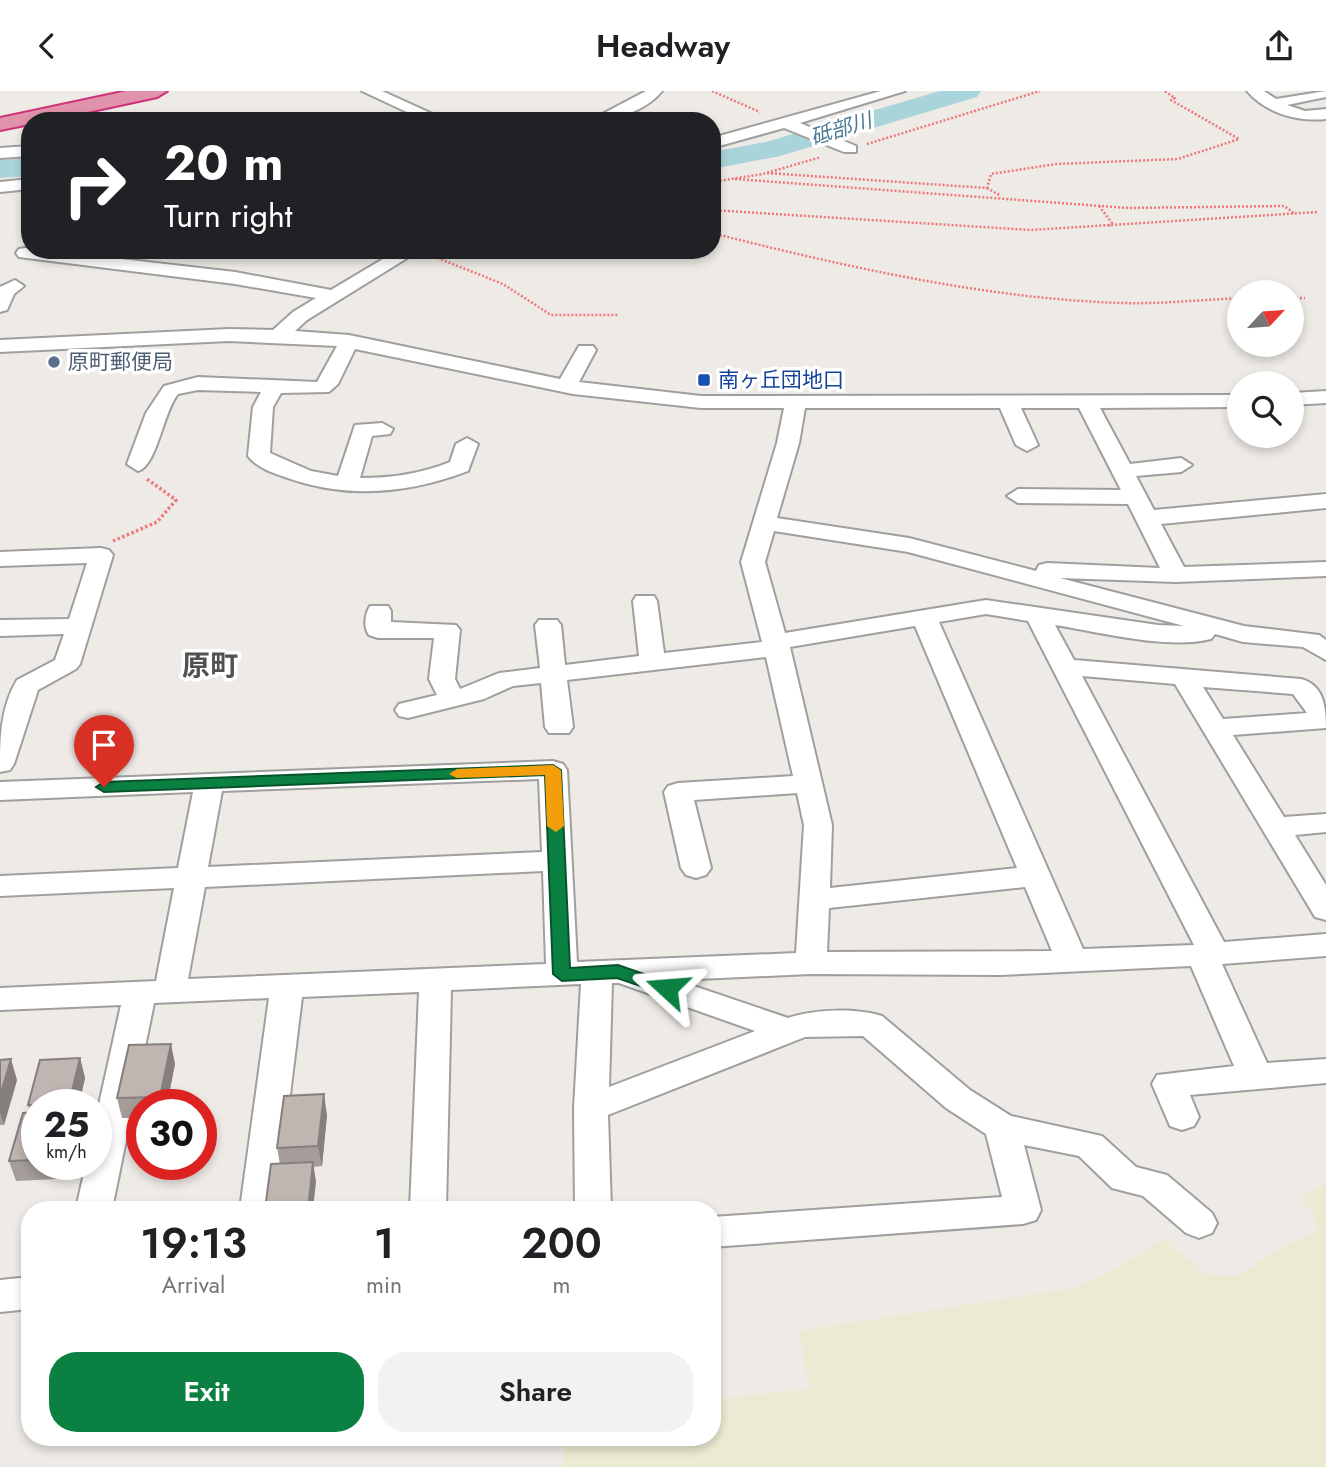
<!DOCTYPE html>
<meta charset="utf-8">
<style>
:root{--surface:#fff;--page:#f2f2f2;--text:#202124;--muted:#757577;--accent:#0b8043}
body{margin:0;font-family:Jost,"Noto Sans JP",sans-serif;background:var(--page);color:var(--text);height:100vh;display:flex;flex-direction:column;font-size:26px;white-space:nowrap}
*{box-sizing:border-box;margin:0}
p{font-size:23px;color:var(--muted)}
.icon{flex:none;width:38px;height:38px;fill:none;stroke:currentColor;stroke-width:2;stroke-linecap:round;stroke-linejoin:round}
.map{position:relative;flex:1;overflow:hidden}
.side{position:absolute;left:21px;top:1110px;width:700px;height:245px;display:flex;flex-direction:column;background:var(--surface);border-radius:28px;box-shadow:0 4px 10px #0003}
.side>*{flex:none}
.banner{position:absolute;left:21px;top:21px;width:700px;height:147px;border-radius:28px;box-shadow:0 4px 10px #0003;background:#202124;color:#fff;overflow:hidden}
.needle{width:46px;rotate:64deg}
.buttons{position:absolute;left:1227px;top:189px;display:grid;gap:14px}
.buttons a{display:grid;place-items:center;width:77px;height:77px;border-radius:50%;background:var(--surface);box-shadow:0 4px 10px #0003;font-size:35px}
.speed{position:absolute;left:21px;top:998px;display:flex;gap:14px;font-size:35px;font-weight:700;text-align:center}
.speed>*{display:grid;place-content:center;width:91px;height:91px;border-radius:50%;background:var(--surface);box-shadow:0 4px 10px #0003;line-height:1}
.speed small{font-size:18px;font-weight:400}
.speed .limit{border:10px solid #d22;background:#fff;color:#111}
.pin{position:absolute;display:grid;place-items:center;width:60px;height:60px;color:#fff;margin:-72px -30px;border-radius:50% 50% 50% 0;rotate:-45deg;box-shadow:0 0 7px #0007}
.pin .icon{rotate:45deg}
.me{position:absolute;width:77px;margin:-38px;rotate:289deg;stroke-linejoin:round;filter:drop-shadow(0 0 5px #0008)}
.turn{display:flex;align-items:center;gap:24px;height:147px;padding:0 28px;font-size:32px}
.turn .icon{width:91px;height:91px;stroke-width:2.5}
.turn b{display:block;font-size:49px;line-height:60px}
.eta{display:flex;justify-content:space-evenly;align-items:center;height:119px;text-align:center}
.eta b{font-size:42px;font-weight:600;line-height:49px}
.primary-button{display:flex;gap:14px;margin-top:auto;padding:14px 28px}
.primary-button a{flex:1;height:80px;border-radius:28px;background:var(--accent);color:#fff;font-size:28px;font-weight:600;line-height:80px;text-align:center}
.primary-button a+a{background:var(--page);color:var(--text)}
header{display:flex;justify-content:space-between;align-items:center;height:91px;padding:0 28px;background:var(--surface);font-size:32px;font-weight:600}
.map>svg:first-child{display:block}
.farmland{fill:#ecead2}
.lines{fill:none;stroke-linecap:round;stroke-linejoin:round}
.river{fill:#a9d4d9;fill-rule:evenodd}
.minor-casing{stroke:#9f9f9f;stroke-width:4}
.highway-casing{stroke:#cd327a;stroke-width:4}
.path-far1{stroke:#ef7679;stroke-width:2.5;stroke-dasharray:2 2;stroke-linecap:butt}
.path{stroke:#ef7679;stroke-width:3.5;stroke-dasharray:2.5 2.5;stroke-linecap:butt}
.minor{fill:#fff;fill-rule:evenodd}
.highway{fill:#e093ab;fill-rule:evenodd}
.wall{fill:#a49d99}
.shaded-wall{fill:#867f7d}
.building{fill:#bfb6b2;stroke:#867f7d;stroke-width:2}
.route{fill:#0b8043;stroke:#07532c;stroke-width:2}
.slow{fill:#f59e0b}
.service-dot{fill:#5c6f8a;stroke:#fff;stroke-width:2.5}
.transit-dot{fill:#1a4fb4;stroke:#fff;stroke-width:2.5}
.labels{text-anchor:middle;dominant-baseline:central;stroke-width:7;stroke-linejoin:round;paint-order:stroke}
.far-water-label{font-size:21px;font-style:italic;fill:#4c7b98;stroke:#fff}
.far-service-label{font-size:21px;fill:#4e5e75;stroke:#fff;text-anchor:start}
.far-transit-label{font-size:21px;fill:#164399;stroke:#fff;text-anchor:start}
.quarter-label{font-size:28px;font-weight:bold;fill:#515151;stroke:#fff}
</style>
<header><svg class="icon" aria-label="back" viewBox="0 0 24 24"><path d="M15 5l-7 7 7 7"/></svg>Headway<svg class="icon" aria-label="share" viewBox="0 0 24 24"><path d="M12 15V3M7 8l5-5 5 5M5 13v7h14v-7"/></svg></header>
<div class="map">
<svg width="1326" height="1376" viewBox="0 0 1326 1376">
<rect width="100%" height="100%" fill="#eeeae5"/>
<polygon class="farmland" points="1326,1093 1326,1376 562,1376 567,1346 712,1346 712,1309 809,1298 799,1240 1074,1197 1111,1181 1164,1148 1206,1184 1236,1185 1291,1152 1317,1141 1314,1124 1300,1105"/>
<g class="lines">
<g class="river">
<polygon points="940,0 981,0 977,6 780,65 712,78 712,61 766,51"/>
<polygon points="30,67 30,85 0,87 0,69"/>
</g>
<defs>
<g id="minor">
<polygon points="362,0 382,0 448,30 426,30"/>
<path d="M646,0H662C646,20 614,30 589,30Z"/>
<polygon points="881,0 905,0 800,32 856,55 856,61 844,61 784,37 712,57 712,47"/>
<path d="M1247,0H1264L1276,8L1326,0V6L1287,14L1305,20L1326,18V28C1297,31 1266,22 1247,0Z"/>
<polygon points="30,55 30,65 0,67 0,57"/>
<polygon points="30,88 30,98 0,101 0,91"/>
<path d="M25,157L235,181L331,199L398,159H420L307,229L295,240L349,244L560,288L579,255H593L596,259L579,291L701,305L1239,304V316L1100,317L1130,373L1181,367L1192,374L1181,381L1136,385L1154,419L1326,403V417L1161,433L1184,476L1326,471V485L1176,491L1060,487L1244,535L1319,544L1326,549V569L1303,556L1243,551L1215,543L1211,548C1167,559 1100,541 1055,534L1074,569L1301,588C1324,594 1326,617 1326,637L1233,644L1284,726L1326,723V741L1295,744L1326,794V829L1315,826L1175,593L1082,585L1224,851L1326,843V865L1222,873L1267,972L1326,968V992L1190,1004L1199,1026L1194,1035L1182,1039L1170,1035L1152,993L1157,984L1234,975L1191,875L1000,884L811,883L676,889L788,927C814,918 856,917 882,925L970,999L1011,1025L1102,1045L1136,1076L1167,1084L1212,1122L1217,1132L1212,1142L1199,1147L1186,1142L1143,1105L1112,1097L1079,1065L1024,1054L1041,1119L1036,1129L1023,1133L712,1156V1126L1002,1106L986,1043L946,1017L863,945L805,946L608,1024L611,1118H575L574,1017L581,893L451,899L446,1118H410L419,901L302,906L276,1118H240L269,907L154,912L112,1118H76L86,1073H96V1027L121,914L0,919V897L156,890L174,797L0,805V785L178,777L193,701L0,709V691L553,670L563,673L567,679L577,871L796,862L804,734L797,702L694,709L711,777L706,784L696,787L686,784L681,777L664,701L668,695L678,692L793,685L766,566L567,589L573,636L569,642H549L545,636L541,592L513,595L484,608L408,627L399,625L395,619L399,613L437,604L429,588L434,547H378L369,544C363,536 365,523 370,515H388L391,520V531L456,534L460,539L455,588L460,598L499,582L540,577L535,534L539,529H557L561,534L565,574L639,565L633,510L636,505H654L657,510L664,562L762,551L741,471L777,352L784,317H701L573,303L355,258L338,293L329,301L281,302L273,316L270,362L311,380L338,385L355,334L382,332L393,338L390,343L372,345L360,387C392,387 420,383 450,371L456,353L467,347L478,353L468,380C408,403 345,408 285,386C273,382 256,376 248,365L253,316L261,301L198,299L178,303C163,321 157,375 138,380L127,373L146,322L164,295L198,286L317,291L337,255L229,250L0,261V249L229,238L273,239L293,221L316,207L235,193L19,166L16,162L19,158ZM805,317H1000L1016,354L1027,360L1038,354L1021,317H1079L1121,399L1018,398L1007,405L1018,412L1128,413L1160,477L1047,472L1039,474L1036,480L909,447L777,427L799,352ZM774,440L908,461L1184,535L1158,534L986,509L785,542L765,471ZM986,523L1028,530L1194,854L1083,858L939,531ZM915,535L1017,777L830,797L832,734L790,556ZM1203,596L1293,603L1307,622L1223,628ZM539,688L542,761L208,776L222,700ZM543,780L546,873L188,888L205,796ZM1025,796L1052,860L827,861L829,817ZM612,892H619L755,940L609,996Z"/>
<polygon points="15,189 24,195 14,203 7,219 0,221 0,196"/>
<polygon points="1326,300 1326,312 1292,314 1292,302"/>
<path d="M101,457L109,459L113,464L80,573L76,578L38,599L14,673L10,679L0,681C0,650 0,617 17,589L55,569L64,543L0,545V529L69,528L87,472L0,475V461Z"/>
<polygon points="30,1186 30,1218 0,1221 0,1189"/>
</g>
<polygon id="highway" points="127,0 167,0 157,6 46,30 30,30 30,33 0,39 0,27"/>
</defs>
<use href="#minor" class="minor-casing"/>
<use href="#highway" class="highway-casing"/>
<g class="path-far1">
<polyline points="712,0 760,21"/>
<polyline points="867,53 1040,0"/>
<polyline points="767,82 987,97 991,83 1056,73 1178,68 1239,48 1171,9 1175,7 1164,0"/>
<polyline points="735,88 1128,117 1284,115 1294,122"/>
<polyline points="712,91 763,83 821,66"/>
<polyline points="987,97 1001,105"/>
<polyline points="1099,115 1112,132 1109,135"/>
<polyline points="712,119 1031,139 1318,121"/>
<path d="M712,142C842,175 987,208 1122,212C1160,213 1200,209 1239,207"/>
<polyline points="430,164 503,193 551,224 618,224"/>
<polyline points="1292,207 1305,207"/>
</g>
<polyline class="path" points="113,450 157,431 176,409 147,388"/>
<use href="#minor" class="minor"/>
<use href="#highway" class="highway"/>
</g>
<g class="wall">
<polygon points="80,967 85,987 79,1013 37,1013 37,1073 62,1073 58,1088 16,1090 9,1070 30,1021 28,1014"/>
<polygon points="0,969 17,989 4,1034 0,1034"/>
<polygon points="175,973 167,1013 142,1013 142,1027 122,1027 117,1007"/>
<polygon points="327,1024 322,1075 313,1076 316,1091 280,1073 277,1057"/>
</g>
<g class="shaded-wall">
<polygon points="171,953 175,973 167,1013 161,1013 160,1006"/>
<polygon points="80,967 85,987 79,1013 69,1013"/>
<polygon points="11,968 17,989 4,1034 0,1022 0,1005"/>
<polygon points="324,1003 327,1024 322,1075 318,1055"/>
<polygon points="313,1071 316,1091 313,1118 308,1118"/>
<polygon points="53,1073 62,1073 58,1088"/>
</g>
<g class="building">
<polygon points="171,953 160,1006 117,1007 129,954"/>
<polygon points="80,967 69,1012 28,1014 40,969"/>
<polygon points="11,968 0,1005 0,969"/>
<polygon points="324,1003 318,1055 277,1057 284,1005"/>
<polygon points="37,1021 37,1069 9,1070 23,1022"/>
<polygon points="313,1071 308,1118 265,1118 271,1073"/>
</g>
<polygon class="route" points="553,674 561,679 570,877 618,874 673,893 676,897 673,902 667,904 617,887 562,890 553,883 545,684 104,701 96,696 104,691"/>
<polygon class="slow" points="553,674 561,679 564,735 556,741 547,735 545,684 457,687 449,683 457,678"/>
<circle class="service-dot" cx="54" cy="271" r="7"/>
<rect class="transit-dot" x="697" y="282" width="14" height="14" rx="3.5"/>
<g class="labels">
<g class="far-water-label">
<text transform="translate(841 38) rotate(-17)">砥部川</text>
</g>
<g class="far-service-label">
<text x="68" y="271">原町郵便局</text>
</g>
<g class="far-transit-label">
<text x="718" y="289">南ヶ丘団地口</text>
</g>
<g class="quarter-label">
<text x="210" y="574">原町</text>
</g>
</g>
</svg>
<div class="buttons">
<a><svg class="needle" viewBox="-14 -14 28 28"><path d="M0-13l5 13h-10z" fill="#e53935"/><path d="M0 13l5-13h-10z" fill="#757577"/></svg></a>
<a><svg class="icon" aria-label="search" viewBox="0 0 24 24"><circle cx="10" cy="10" r="6"/><path d="M15 15l6 6"/></svg></a>
</div>
<div class="speed"><div>25<small>km/h</small></div><div class="limit">30</div></div>
<div class="pin" style="left:104px;top:696px;background:#d93025"><svg class="icon" aria-label="arrive" viewBox="0 0 24 24"><path d="M6 21V4h12l-3 4 3 4H6"/></svg></div>
<svg class="me" style="left:667px;top:897px" viewBox="-20 -20 40 40"><path d="M0-17L14 15 0 8-14 15z" fill="#0b8043" stroke="#fff" stroke-width="4"/></svg>
<div class="banner">
<div class="turn"><svg class="icon" aria-label="right" viewBox="0 0 24 24"><path d="M7 20v-9h11M14 6l5 5-5 5"/></svg><div><b>20 m</b>Turn right</div></div>
</div>
<section class="side">
<div class="eta">
<div><b>19:13</b><p>Arrival</p></div>
<div><b>1</b><p>min</p></div>
<div><b>200</b><p>m</p></div>
</div>
<div class="primary-button"><a>Exit</a><a>Share</a></div>
</section>
</div>
